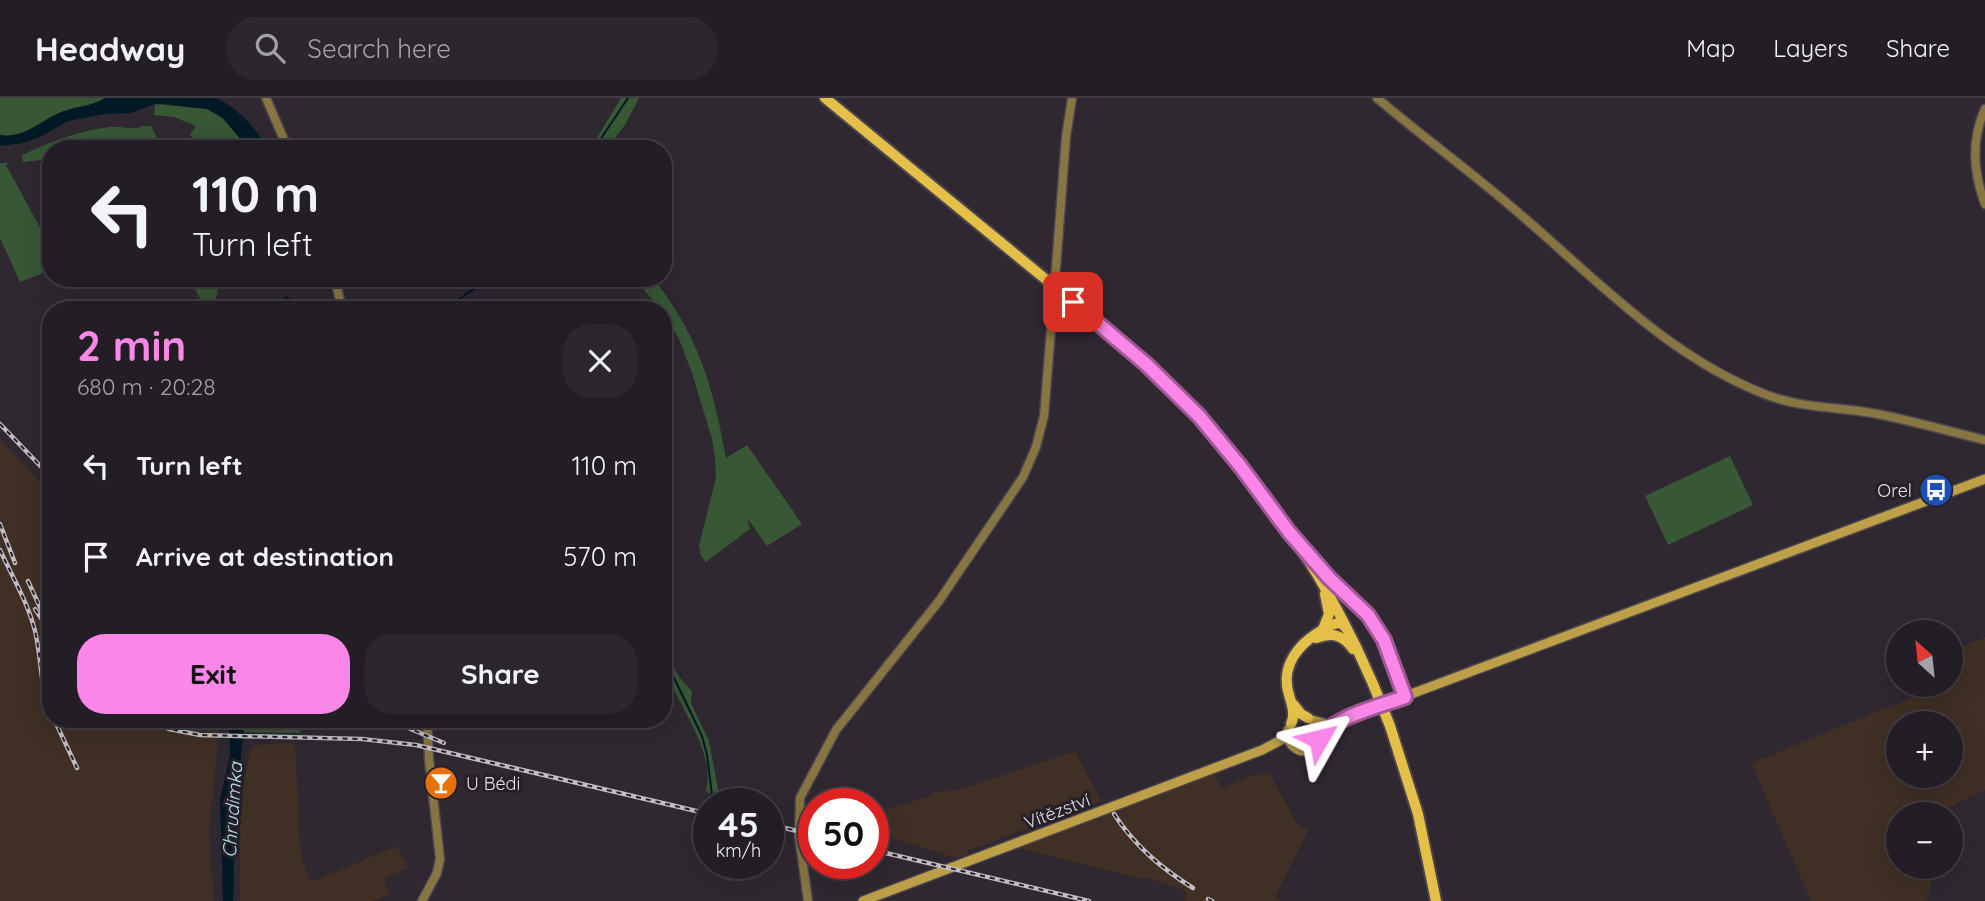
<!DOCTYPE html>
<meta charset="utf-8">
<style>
:root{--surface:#231e25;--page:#2b272d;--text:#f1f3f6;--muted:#a3a2a7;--line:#403c42;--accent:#fa87e7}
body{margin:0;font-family:Quicksand,sans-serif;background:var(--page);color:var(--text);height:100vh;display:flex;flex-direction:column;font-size:26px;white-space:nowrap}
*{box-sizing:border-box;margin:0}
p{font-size:23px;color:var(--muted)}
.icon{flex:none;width:38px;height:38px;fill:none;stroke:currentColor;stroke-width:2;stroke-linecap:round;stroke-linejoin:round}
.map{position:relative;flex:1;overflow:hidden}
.sheet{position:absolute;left:42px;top:203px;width:630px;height:427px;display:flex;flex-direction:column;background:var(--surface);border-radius:28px;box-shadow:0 7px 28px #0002,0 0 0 2px var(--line)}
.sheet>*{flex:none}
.banner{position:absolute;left:42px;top:42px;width:630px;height:147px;border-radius:28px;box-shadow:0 7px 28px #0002,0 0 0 2px var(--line);background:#231e25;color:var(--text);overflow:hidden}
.needle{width:46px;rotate:333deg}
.fabs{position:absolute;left:1886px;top:522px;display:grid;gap:14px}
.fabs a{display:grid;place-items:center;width:77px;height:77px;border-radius:50%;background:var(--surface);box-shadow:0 7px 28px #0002,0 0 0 2px var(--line);font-size:35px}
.speed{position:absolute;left:693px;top:690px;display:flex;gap:14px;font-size:35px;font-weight:700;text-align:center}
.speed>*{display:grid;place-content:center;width:91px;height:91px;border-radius:50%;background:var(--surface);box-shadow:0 7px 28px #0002,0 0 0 2px var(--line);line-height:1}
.speed small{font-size:18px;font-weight:400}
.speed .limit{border:10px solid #d22;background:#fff;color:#111}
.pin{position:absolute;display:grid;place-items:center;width:60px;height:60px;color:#fff;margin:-30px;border-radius:14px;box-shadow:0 4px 10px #0006}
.me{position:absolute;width:77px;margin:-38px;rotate:53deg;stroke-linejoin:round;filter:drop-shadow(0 0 5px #0008)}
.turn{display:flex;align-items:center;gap:24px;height:147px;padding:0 35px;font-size:32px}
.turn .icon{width:91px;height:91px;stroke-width:2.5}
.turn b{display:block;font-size:49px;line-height:60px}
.round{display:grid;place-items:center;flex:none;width:74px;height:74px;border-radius:28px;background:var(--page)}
.overview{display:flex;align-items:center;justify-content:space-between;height:119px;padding:0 35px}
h1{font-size:42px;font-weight:700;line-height:52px;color:var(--accent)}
.action{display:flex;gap:14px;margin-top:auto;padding:14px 35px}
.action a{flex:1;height:80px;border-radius:28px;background:var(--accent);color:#111;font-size:28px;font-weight:700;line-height:80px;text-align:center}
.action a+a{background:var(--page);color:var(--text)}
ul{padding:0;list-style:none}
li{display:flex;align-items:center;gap:21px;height:91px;padding:0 35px}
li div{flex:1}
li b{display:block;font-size:26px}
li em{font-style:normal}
header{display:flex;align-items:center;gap:42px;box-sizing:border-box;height:98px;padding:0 35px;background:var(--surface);border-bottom:2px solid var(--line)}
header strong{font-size:33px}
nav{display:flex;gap:38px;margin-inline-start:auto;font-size:24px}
.search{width:490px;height:63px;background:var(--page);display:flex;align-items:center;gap:18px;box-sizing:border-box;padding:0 24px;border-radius:28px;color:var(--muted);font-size:26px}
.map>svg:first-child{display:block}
.industrial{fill:#3f2f24;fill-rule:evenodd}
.green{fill:#375735}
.water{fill:#001924}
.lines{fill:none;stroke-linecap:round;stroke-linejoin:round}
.stream{stroke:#001924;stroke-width:2}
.tertiary-casing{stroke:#4c454e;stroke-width:11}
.secondary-casing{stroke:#4c454e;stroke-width:12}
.primary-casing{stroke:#4c454e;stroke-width:14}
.tertiary{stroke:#877642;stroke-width:8}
.secondary{stroke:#bc9f47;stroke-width:9}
.primary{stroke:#e5c049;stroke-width:10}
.rail-casing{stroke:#c2bdc4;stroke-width:4.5}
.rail{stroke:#251f28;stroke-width:2;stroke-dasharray:5;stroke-linecap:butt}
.tertiary-bridge-casing{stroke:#4c454e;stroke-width:11;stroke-linecap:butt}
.primary-bridge-casing{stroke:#4c454e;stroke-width:14;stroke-linecap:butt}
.tertiary-bridge{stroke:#877642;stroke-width:8}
.primary-bridge{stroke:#e5c049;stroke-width:10}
.route-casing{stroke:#a25896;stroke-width:18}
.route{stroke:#fa87e7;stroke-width:12}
.labels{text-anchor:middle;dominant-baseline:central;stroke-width:6;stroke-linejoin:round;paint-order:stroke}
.poi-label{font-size:18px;fill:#e5e0e7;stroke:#251f28;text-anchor:end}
.street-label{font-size:18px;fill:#e5e0e7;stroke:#251f28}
.water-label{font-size:19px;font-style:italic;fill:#b4e2f5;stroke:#251f28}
</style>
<header>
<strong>Headway</strong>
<div class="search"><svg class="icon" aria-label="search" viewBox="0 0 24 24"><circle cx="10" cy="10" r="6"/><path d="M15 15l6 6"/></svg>Search here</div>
<nav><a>Map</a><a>Layers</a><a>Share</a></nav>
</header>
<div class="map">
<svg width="1985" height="803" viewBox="0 0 1985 803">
<rect width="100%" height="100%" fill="#2f2831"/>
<g class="industrial">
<polygon points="0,341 51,396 51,621 220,621 209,734 214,803 0,803"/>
<path d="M1985,539V692L1951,708L1949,716H1899V768H1935L1927,803H1811L1751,665L1946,586H1951V584L1963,579L1952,552ZM1899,625H1951V677H1899Z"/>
<polygon points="295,644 301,759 311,784 397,748 408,770 383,781 390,796 373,803 240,803 240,712 250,651 255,647"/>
<polygon points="1075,653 1101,703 975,750 968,753 967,757 956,760 873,734 873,715 927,699 935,694 957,692 998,679"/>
<polygon points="1269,674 1297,726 1308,733 1275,799 1281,803 1184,803 1187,795 1181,791 1144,779 1142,781 1018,750 1213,676 1222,690 1256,676 1257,678"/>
</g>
<g class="green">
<path d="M0,0H105C93,8 76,9 62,14C42,21 24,41 0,37Z"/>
<polygon points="621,0 639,0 625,27 606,51 590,51"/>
<path d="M155,6L207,11L222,20L249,51C229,51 202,56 190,37L196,28L174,19L154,17Z"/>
<path d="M143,28H151L160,46H137L110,51H51V61L23,64L22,57C50,44 80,32 111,29C123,28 132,33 143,28Z"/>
<polygon points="0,65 9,65 6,67 51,150 51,172 20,184 0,140"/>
<path d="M197,180H215C219,189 219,201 210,207C199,202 192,193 197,180Z"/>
<path d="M634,180H653C699,238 713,289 726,360L747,347L802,426L767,448L747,420L750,431L706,464L701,458L699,448L716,379L715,361L712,341L692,275L679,241L663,212H661Z"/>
<polygon points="1730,358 1753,407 1668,447 1645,398"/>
<path d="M663,537C669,545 668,549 670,559C673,573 682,583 692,593L691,605L709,643L719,696L709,695L706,692C716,652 676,605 664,569C661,560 663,547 663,537Z"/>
<polygon points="245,621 304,621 300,635 244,634"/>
</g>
<g class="water">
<path d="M105,0H217C240,13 255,28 267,51H249L223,20L207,11L164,6H155L131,15L105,16L68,23L40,39L23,45L0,48V37C21,41 39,25 57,16C72,8 91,9 105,0Z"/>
<polygon points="229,621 234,621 236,633 239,621 245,621 236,705 233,803 223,803 220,703 230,656"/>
</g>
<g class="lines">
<g class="stream">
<polyline points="594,51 628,0"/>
<polyline points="285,199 309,212"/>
<polyline points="443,212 490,180"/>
<polyline points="663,557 702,638 707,657 713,705"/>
</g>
<defs>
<g id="tertiary">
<polyline points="266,0 288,51"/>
<path d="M1377,0C1424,40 1474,76 1521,117C1598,183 1670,260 1767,297C1801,310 1837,309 1872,315C1910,322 1947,333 1985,342"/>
<path d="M1985,11C1971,42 1973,74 1985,106"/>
<polyline points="1057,157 1066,39 1072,0"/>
<polyline points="335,180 342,212"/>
<polyline points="422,803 437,775 440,761 429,661 427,621"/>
<polyline points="808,803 799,738 800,700 836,632 939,503 1023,379 1036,349 1044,318 1052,219"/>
</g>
<g id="secondary">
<polyline points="1312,622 1327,626 1347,620 1985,381"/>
<polyline points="1313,623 1319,631 1319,641"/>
<path d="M1288,632C1288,639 1288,644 1293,648C1311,665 1320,634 1332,627"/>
<polyline points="863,803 1262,652 1283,641 1288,633"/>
</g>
<g id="primary">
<path d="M825,0C896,58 967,117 1038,175C1093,220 1149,264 1197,316C1270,394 1331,488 1373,586"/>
<polyline points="1317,466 1376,528 1405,599"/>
<polyline points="1323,531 1329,516 1325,496"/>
<path d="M1316,540C1333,534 1343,537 1353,551"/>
<polyline points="1294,607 1301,616 1308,620"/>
<path d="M1291,626C1297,614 1289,601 1287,588C1284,566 1298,548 1316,536C1324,531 1331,525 1341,525L1347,531"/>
<polyline points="1390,628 1418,716 1436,803"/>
</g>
</defs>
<use href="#tertiary" class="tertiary-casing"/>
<use href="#secondary" class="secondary-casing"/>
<use href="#primary" class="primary-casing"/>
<use href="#tertiary" class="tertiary"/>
<use href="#secondary" class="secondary"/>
<use href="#primary" class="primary"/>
<defs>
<g id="rail">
<polyline points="0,326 51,379"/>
<polyline points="0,426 15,465"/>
<path d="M0,452C12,478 28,505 35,533C42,562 39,584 51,614"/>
<polyline points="28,483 44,518"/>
<polyline points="35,511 51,535"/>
<polyline points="54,621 77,670"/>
<polyline points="145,621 169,631 200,637 362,641 416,647 709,716"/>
<polyline points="387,621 444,645"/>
<path d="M1114,716C1135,748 1161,770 1193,790"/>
<polyline points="768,726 814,737"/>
<polyline points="873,752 1089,803"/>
<polyline points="1208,801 1212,803"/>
</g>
</defs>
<use href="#rail" class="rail-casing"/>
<use href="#rail" class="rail"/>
<defs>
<polyline id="tertiary-bridge" points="1052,219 1057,157"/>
<polyline id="primary-bridge" points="1373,586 1390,628"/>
</defs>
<use href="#tertiary-bridge" class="tertiary-bridge-casing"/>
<use href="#primary-bridge" class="primary-bridge-casing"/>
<use href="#tertiary-bridge" class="tertiary-bridge"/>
<use href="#primary-bridge" class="primary-bridge"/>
</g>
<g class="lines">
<defs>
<path id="route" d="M1073,204L1147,267L1199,318L1241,369L1289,434L1329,480L1368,517L1384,542L1405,599C1383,607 1330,620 1319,641"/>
</defs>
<use href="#route" class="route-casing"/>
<use href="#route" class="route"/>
</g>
<defs>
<symbol id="bus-disc" viewBox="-11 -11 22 22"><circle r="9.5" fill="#1a4fb4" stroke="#251f28"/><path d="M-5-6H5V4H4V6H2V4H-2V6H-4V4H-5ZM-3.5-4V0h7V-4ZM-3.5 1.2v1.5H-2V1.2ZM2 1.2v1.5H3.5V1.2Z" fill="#fff"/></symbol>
<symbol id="bar-disc" viewBox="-11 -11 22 22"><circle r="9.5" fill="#e8710a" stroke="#251f28"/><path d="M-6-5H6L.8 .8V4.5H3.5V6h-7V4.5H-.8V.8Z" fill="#fff"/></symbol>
</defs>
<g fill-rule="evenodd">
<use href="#bus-disc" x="1917" y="373" width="38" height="38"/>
<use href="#bar-disc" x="422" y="666" width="38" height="38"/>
</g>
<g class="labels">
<g class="poi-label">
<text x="1912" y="392">Orel</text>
<text x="466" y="685" text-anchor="start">U Bédi</text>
</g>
<g class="street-label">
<text transform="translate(1057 713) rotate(-21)">Vítězství</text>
</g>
<g class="water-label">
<text transform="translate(232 712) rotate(-86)">Chrudimka</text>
</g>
</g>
</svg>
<div class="fabs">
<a><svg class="needle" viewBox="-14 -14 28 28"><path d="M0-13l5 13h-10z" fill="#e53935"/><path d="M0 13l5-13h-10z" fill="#a3a2a7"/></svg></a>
<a>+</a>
<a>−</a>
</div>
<div class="speed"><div>45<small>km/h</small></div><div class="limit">50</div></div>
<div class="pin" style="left:1073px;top:204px;background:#d93025"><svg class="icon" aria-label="arrive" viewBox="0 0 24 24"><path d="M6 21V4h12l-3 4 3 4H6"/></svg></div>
<svg class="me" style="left:1319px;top:641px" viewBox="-20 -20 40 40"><path d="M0-17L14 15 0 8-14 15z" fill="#fa87e7" stroke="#fff" stroke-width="4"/></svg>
<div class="banner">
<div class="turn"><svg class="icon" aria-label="left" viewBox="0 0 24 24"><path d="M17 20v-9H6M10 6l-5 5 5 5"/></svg><div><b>110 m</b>Turn left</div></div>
</div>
<section class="sheet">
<div class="overview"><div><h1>2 min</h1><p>680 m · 20:28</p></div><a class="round"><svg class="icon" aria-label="close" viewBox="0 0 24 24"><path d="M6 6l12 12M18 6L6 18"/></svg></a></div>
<ul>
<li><svg class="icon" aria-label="left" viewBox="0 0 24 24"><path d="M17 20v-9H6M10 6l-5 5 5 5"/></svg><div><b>Turn left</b></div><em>110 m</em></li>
<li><svg class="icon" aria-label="arrive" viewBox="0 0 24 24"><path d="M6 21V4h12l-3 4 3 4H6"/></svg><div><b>Arrive at destination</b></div><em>570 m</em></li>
</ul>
<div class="action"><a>Exit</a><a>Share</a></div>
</section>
</div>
